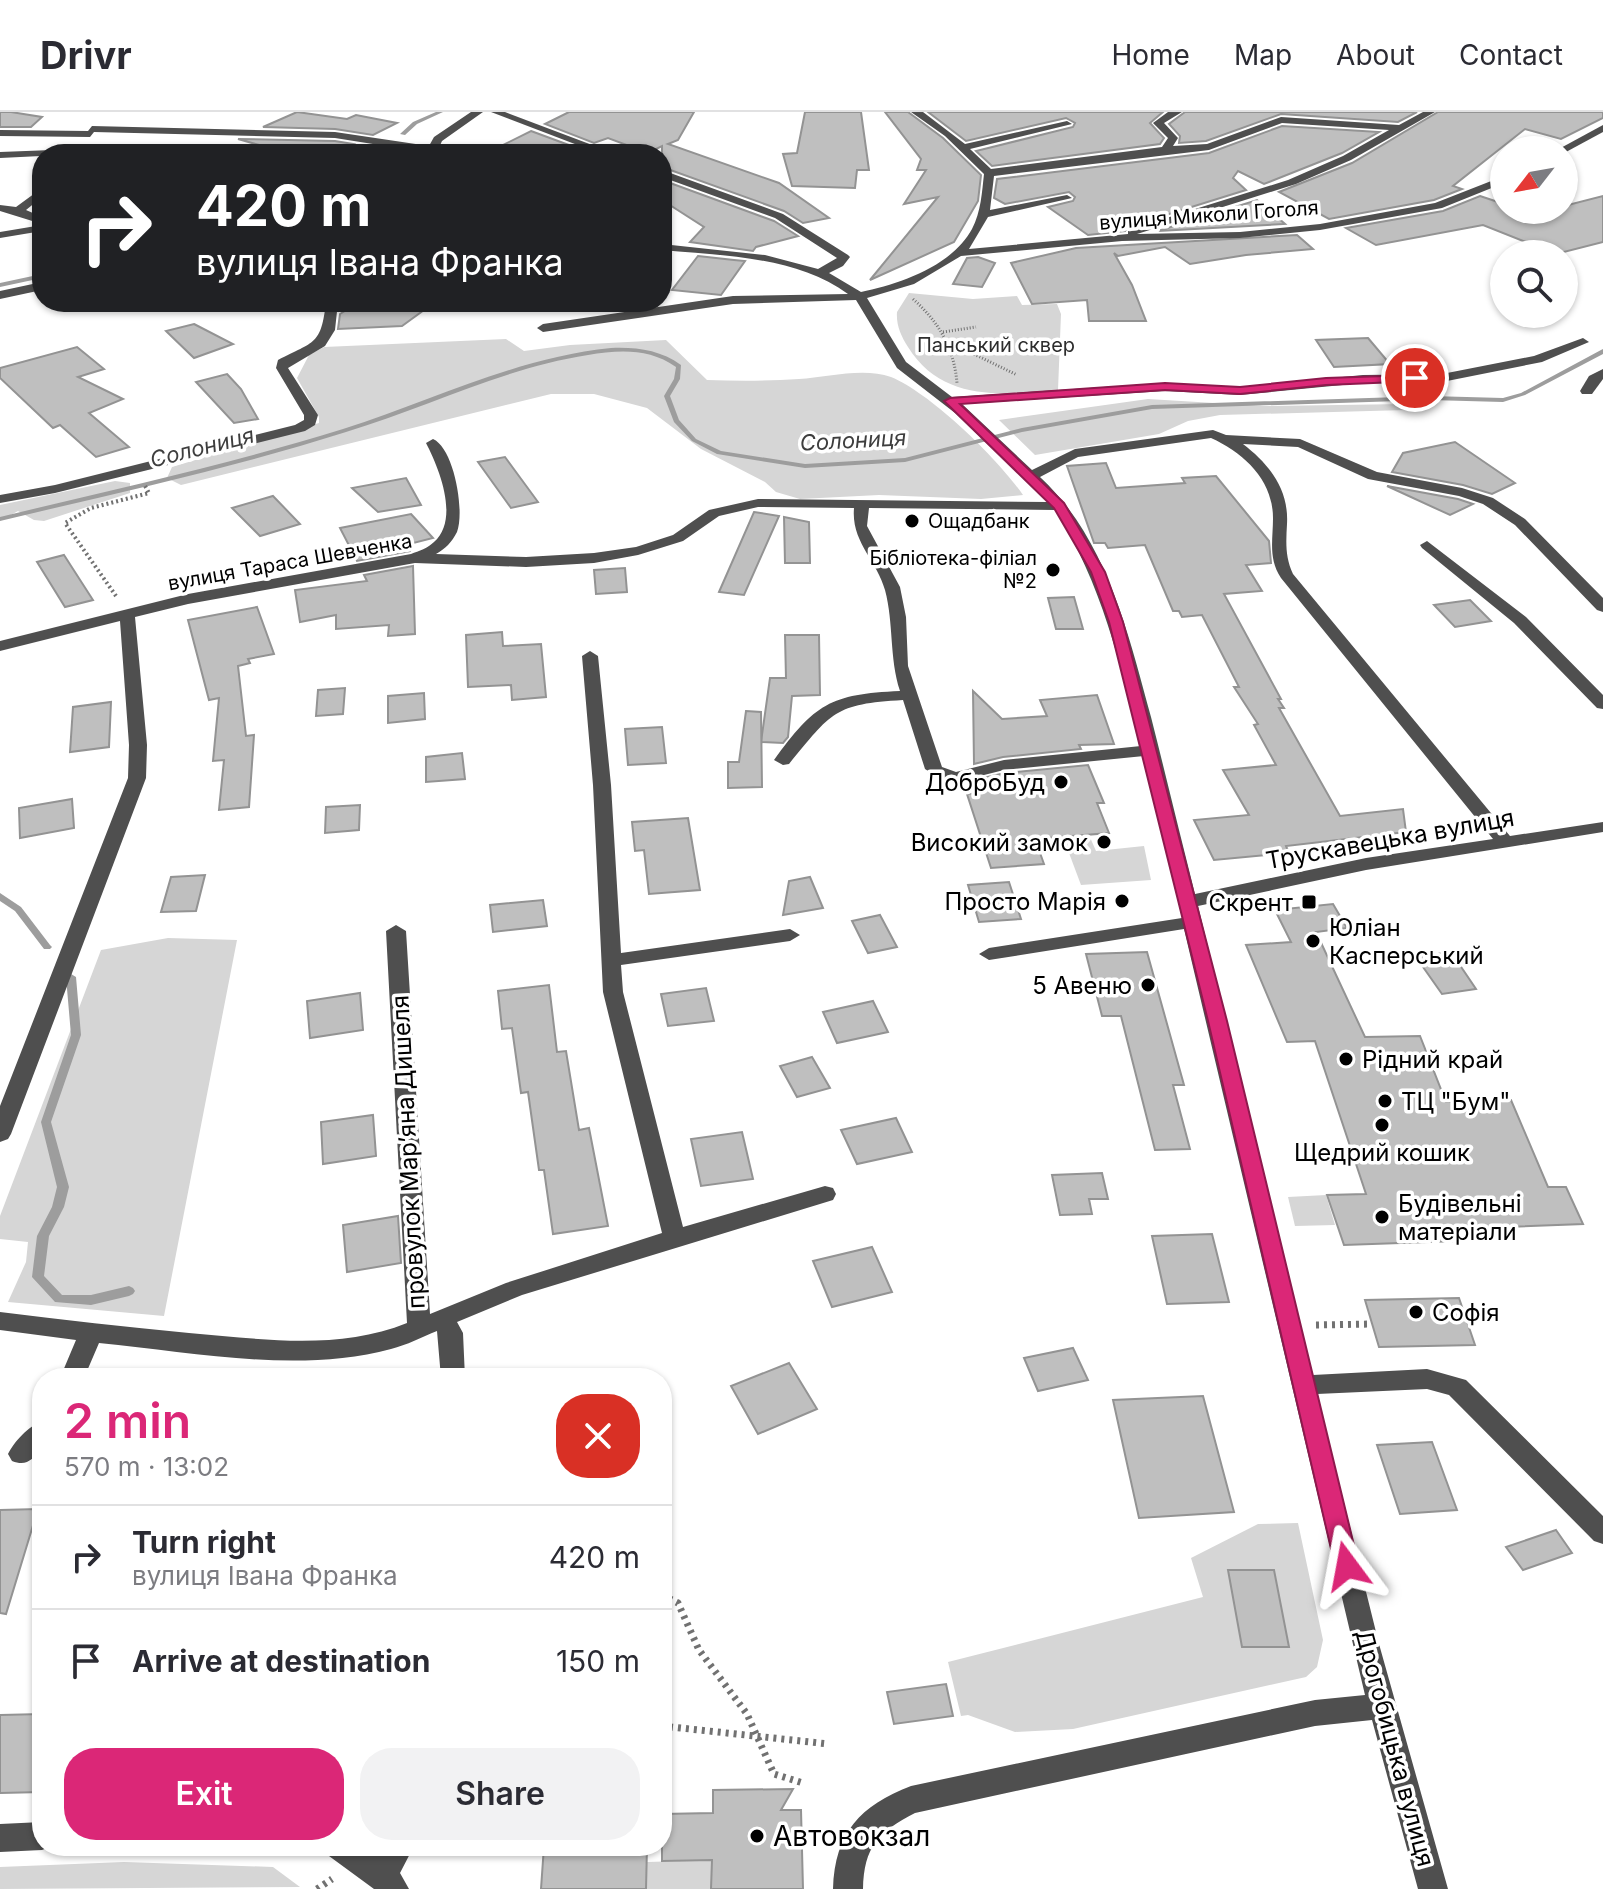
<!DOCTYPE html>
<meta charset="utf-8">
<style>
:root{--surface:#fff;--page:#f2f2f3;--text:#2b2b33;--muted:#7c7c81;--line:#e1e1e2;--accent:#db2777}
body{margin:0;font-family:Inter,sans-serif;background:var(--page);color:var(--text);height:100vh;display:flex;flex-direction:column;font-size:30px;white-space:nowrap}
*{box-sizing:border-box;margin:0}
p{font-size:26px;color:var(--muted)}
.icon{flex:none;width:44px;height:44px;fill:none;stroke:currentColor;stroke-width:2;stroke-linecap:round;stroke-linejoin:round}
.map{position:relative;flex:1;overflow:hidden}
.panel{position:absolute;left:32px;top:1256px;width:640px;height:488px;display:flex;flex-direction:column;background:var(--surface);border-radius:32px;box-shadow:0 2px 6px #0004}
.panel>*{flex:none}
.top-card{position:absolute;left:32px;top:32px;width:640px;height:168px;border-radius:32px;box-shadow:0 2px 6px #0004;background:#202124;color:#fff;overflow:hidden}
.needle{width:52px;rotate:239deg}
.controls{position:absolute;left:1490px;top:24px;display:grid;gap:16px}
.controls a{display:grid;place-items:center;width:88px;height:88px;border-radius:50%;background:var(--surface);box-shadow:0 2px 6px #0004;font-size:40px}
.pin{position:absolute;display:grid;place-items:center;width:68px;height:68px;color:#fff;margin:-34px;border:4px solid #fff;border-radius:50%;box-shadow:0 2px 8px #0007}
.me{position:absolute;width:88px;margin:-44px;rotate:347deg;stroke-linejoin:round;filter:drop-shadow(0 0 6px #0008)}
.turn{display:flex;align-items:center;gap:28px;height:168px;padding:0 32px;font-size:36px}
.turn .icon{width:104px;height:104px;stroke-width:2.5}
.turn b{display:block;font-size:56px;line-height:68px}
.round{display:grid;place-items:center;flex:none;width:84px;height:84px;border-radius:32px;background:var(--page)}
.overview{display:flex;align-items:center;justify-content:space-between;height:136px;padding:0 32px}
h1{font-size:48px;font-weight:600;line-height:60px;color:var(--accent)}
.action{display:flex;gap:16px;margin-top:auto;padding:16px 32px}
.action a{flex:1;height:92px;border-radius:32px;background:var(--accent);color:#fff;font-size:32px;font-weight:600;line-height:92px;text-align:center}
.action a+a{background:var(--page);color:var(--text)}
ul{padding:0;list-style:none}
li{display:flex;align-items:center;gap:24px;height:104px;padding:0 32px;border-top:2px solid var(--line)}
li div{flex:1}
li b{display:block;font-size:30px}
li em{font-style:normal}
header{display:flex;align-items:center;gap:48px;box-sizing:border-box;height:112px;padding:0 40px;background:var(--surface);border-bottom:2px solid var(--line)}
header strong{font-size:38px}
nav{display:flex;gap:44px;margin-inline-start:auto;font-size:28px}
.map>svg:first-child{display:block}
.green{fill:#d6d6d6}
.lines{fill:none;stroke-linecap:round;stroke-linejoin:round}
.stream{fill:#9d9d9d;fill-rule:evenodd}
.building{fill:#bfbfbf;stroke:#939393;stroke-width:2}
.path-far2{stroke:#717171;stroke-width:3;stroke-dasharray:1 2;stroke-linecap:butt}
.path-far1{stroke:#717171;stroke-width:4;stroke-dasharray:2 3;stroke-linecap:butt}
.path{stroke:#717171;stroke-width:7;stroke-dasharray:3 5;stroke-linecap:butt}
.minor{fill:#4f4f4f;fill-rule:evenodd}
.route{fill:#db2777;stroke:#8e194d;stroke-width:2}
.poi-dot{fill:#000;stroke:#fff;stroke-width:3}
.labels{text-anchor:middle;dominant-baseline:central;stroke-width:7;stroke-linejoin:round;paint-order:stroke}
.far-street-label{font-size:20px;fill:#000;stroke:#fff}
.far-park-label{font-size:20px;fill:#2d2d2d;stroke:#fff}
.far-poi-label{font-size:20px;fill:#000;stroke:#fff;text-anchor:start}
.far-water-label{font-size:22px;font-style:italic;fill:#3e3e3e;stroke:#fff}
.poi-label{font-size:24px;fill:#000;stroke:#fff;text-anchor:end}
.street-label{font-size:24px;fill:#000;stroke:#fff}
.near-poi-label{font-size:28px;fill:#000;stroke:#fff;text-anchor:start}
</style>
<header>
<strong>Drivr</strong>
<nav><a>Home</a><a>Map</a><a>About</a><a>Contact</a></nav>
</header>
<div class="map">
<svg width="1603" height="1777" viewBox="0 0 1603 1777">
<rect width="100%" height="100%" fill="#fff"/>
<g class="green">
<path d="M909,181L973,187L1017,184L1022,193L1057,192L1061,202L1058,278C1002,283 942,290 908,235C901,224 896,213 897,200Z"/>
<path d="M506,227L524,239L570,233L666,228L707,268C738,269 769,269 799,267C827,265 864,255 891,265C932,282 998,347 1023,383L981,387L879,383L800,387L776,380L765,370L701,337L647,296L594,282H551L181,373L167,366L172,355L319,311V305L297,266L309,243L324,235Z"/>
<polygon points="1148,287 1264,294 1406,292 1406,298 1220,303 1188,309 1159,322 1035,343 999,308"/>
<polygon points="115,369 130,371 130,381 44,409 34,408 18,399 0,409 0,393"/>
<polygon points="1089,723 1096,739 1144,734 1151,768 1081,773 1063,725"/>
<polygon points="168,826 237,828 164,1204 8,1190 26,1150 28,1130 0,1127 0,1104 101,838"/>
<polygon points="1326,1083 1335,1113 1295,1114 1288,1085"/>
<polygon points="1298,1411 1323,1528 1317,1555 1306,1565 1073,1617 1015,1620 968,1603 961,1604 948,1550 1203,1485 1191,1446 1258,1412"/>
<polygon points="712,1748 711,1777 646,1777 647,1750"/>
<polygon points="124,1750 273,1755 300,1775 0,1777 0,1755"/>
</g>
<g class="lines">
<g class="stream">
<polygon points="436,0 443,0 417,12 405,23 400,22 413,10"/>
<polygon points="384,34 389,35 379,42 373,42"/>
<polygon points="42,162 42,166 0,175 0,171"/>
<path d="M611,236C637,235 660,238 681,253L680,267L670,284L679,308L696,327L721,339L805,352L905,346L1022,316L1152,293L1430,284L1503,286L1521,281L1601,238L1603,237V242L1525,283L1503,290L1430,288L1152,297L1022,320L905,350L805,356L717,342L692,329L674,310L664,284L674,267L676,255C649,236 619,238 588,243C504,256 428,295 346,320C233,356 116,381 0,409V405C115,377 231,352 343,317C434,288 515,246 611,236Z"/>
<polygon points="0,781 21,795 50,833 52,835 50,837 44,837 15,799 0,789"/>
<polygon points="71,862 76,865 81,923 51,1010 69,1075 64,1095 49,1124 44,1164 62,1183 91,1183 129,1174 133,1176 135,1179 133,1182 129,1184 91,1193 55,1190 32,1165 37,1124 52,1095 57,1075 41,1010 71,923 66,865"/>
</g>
</g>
<g class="building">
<polygon points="0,0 11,0 42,5 31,15 0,15"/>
<polygon points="297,0 347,7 356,3 397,11 373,23 335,17 263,15"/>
<polygon points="569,0 694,0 678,28 668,32 779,71 829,106 803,111 784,99 662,55 662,34 648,41 608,26 594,31 545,12"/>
<polygon points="805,0 861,0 869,58 857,58 855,76 792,74 783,42 797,41"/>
<polygon points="885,0 908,0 943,26 981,63 978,89 954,130 870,168 938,85 904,92 926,58 917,58 921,47"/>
<polygon points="928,0 1163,0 1150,11 1164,26 1160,32 992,54 976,39 1073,15 1075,11 1066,6 966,29"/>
<polygon points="1185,0 1417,0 1398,10 1281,2 1206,29 1179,31 1180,24 1169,12"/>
<polygon points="1438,0 1603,0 1603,6 1561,27 1525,17 1453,74 1462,77 1434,88 1329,107 1279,80 1352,51"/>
<polygon points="1282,14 1379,20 1342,41 1264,72 1238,59 1233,66 1246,78 1127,115 1125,119 1088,123 1048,95 1073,89 1075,85 1069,80 1005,92 994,86 997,67 1209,41"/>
<polygon points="531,19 577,36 559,42 485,42"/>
<polygon points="238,27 335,29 353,32 331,42 291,42"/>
<polygon points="662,68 774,109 798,124 756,135 753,139 690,130 704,115 662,88"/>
<polygon points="1480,84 1504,92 1504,98 1521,98 1533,102 1564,98 1564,94 1603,84 1603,130 1556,142 1483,113 1376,133 1346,116 1443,99"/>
<polygon points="1257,88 1285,112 1158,119"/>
<polygon points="1297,123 1313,137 1246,143 1190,152 1165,135 1118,144 1114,141 1132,173 1146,209 1089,209 1087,188 1032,192 1011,151 1076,136"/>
<polygon points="698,144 734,148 745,149 721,183 672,178"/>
<polygon points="978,145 995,151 982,175 953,172 967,146"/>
<polygon points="359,190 435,190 402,214 338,217 340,202"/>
<polygon points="194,212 233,232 194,246 166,219"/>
<polygon points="1368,226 1390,252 1334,255 1316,228"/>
<polygon points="77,235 104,257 78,265 123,287 89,301 129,335 96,345 60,313 53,316 0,266 0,256"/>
<polygon points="227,262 241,277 258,307 234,311 196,270"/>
<polygon points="1455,330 1515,371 1492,382 1463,373 1392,360 1403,341"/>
<polygon points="505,345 538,390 511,396 478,350"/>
<polygon points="1106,351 1116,376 1185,371 1182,366 1216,364 1269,429 1271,451 1246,453 1262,479 1224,482 1281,587 1278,587 1284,596 1279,596 1340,704 1403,697 1406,720 1286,734 1289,741 1214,748 1194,708 1249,703 1223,658 1276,653 1254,613 1258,612 1234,575 1239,575 1202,503 1182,505 1179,499 1173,499 1145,433 1108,436 1105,431 1094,431 1067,354"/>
<polygon points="406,366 421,393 378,400 352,376"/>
<polygon points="1387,374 1458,387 1473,392 1450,403"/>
<polygon points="273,384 300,412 260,424 232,396"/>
<polygon points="754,400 779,404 744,483 719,480"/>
<polygon points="411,402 433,426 413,431 410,439 357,449 340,416"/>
<polygon points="784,405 809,410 810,451 785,451"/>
<polygon points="64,443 93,488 65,495 37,450"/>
<polygon points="413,454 415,522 388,524 389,513 336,517 336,503 300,510 295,478 367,469 364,463"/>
<polygon points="625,456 627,480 596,482 594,458"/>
<polygon points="1074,485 1083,517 1056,517 1048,486"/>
<polygon points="1470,488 1491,509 1455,515 1434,493"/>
<polygon points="257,495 274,542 248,547 250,551 238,554 246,624 254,623 249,695 219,698 224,648 213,649 219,586 209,588 188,508"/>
<polygon points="502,520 503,534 541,532 546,585 512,588 511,573 468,575 466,523"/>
<polygon points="785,523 819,523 820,583 792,584 788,625 783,631 761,630 770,566 786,566"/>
<polygon points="345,576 343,602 316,604 318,578"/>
<polygon points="973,579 1002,607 1047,604 1040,588 1097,583 1114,632 1079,633 1081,637 1003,645 974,652"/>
<polygon points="424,581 425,607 388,611 388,584"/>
<polygon points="111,590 109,635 70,640 73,595"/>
<polygon points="746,599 761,600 762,675 728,676 728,650 739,650"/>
<polygon points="662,615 666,651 628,653 625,617"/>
<polygon points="462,641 465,667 426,670 426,645"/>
<polygon points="1088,653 1104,691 1097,691 1109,721 1035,727 1044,752 991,756 967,682 975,681 974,668 1005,661"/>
<polygon points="72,687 74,716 20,726 19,696"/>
<polygon points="360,693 359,718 325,721 326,695"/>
<polygon points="688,706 700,778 649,782 644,738 635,739 632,710"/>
<polygon points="205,763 196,799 161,800 171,765"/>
<polygon points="810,765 823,796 783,803 789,769"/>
<polygon points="1009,770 1021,807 979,810 968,773"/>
<polygon points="543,788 547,814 493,820 490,793"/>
<polygon points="1333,792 1347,816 1316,820 1365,925 1420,924 1446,990 1511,988 1548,1075 1566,1075 1583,1112 1452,1117 1457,1129 1344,1133 1327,1083 1366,1082 1315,929 1287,930 1246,833 1291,830 1275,798"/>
<polygon points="880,803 897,835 868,841 852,809"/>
<polygon points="1147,840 1184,973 1173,973 1190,1037 1155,1038 1121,904 1102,904 1086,842"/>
<polygon points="1451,840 1476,877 1442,882 1416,845"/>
<polygon points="549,873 557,940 566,939 579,1018 589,1016 608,1114 553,1122 544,1058 539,1058 528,980 521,981 512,916 502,917 498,879"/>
<polygon points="706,876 714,909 668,914 661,882"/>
<polygon points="360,881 363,918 310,926 307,889"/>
<polygon points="873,889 888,920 837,931 823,900"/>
<polygon points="812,945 830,976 797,985 780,954"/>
<polygon points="373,1003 376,1044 323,1052 321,1010"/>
<polygon points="896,1006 912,1040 857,1052 841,1018"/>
<polygon points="742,1020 753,1067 701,1074 691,1027"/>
<polygon points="1102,1061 1108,1087 1089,1087 1092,1102 1060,1103 1052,1063"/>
<polygon points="398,1104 401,1151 347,1160 343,1113"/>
<polygon points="1212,1122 1229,1190 1167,1192 1152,1124"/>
<polygon points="872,1135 892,1180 832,1195 813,1149"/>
<polygon points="1459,1186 1475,1233 1379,1235 1365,1188"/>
<polygon points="1073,1236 1088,1268 1038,1279 1024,1246"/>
<polygon points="789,1251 817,1297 758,1322 731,1274"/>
<polygon points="1203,1284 1234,1400 1139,1406 1113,1288"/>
<polygon points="1432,1330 1457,1398 1400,1402 1377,1333"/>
<polygon points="38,1397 6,1502 0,1501 0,1398"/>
<polygon points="1556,1418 1572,1441 1523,1458 1506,1435"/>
<polygon points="1228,1458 1274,1458 1289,1535 1242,1535"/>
<polygon points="946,1572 953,1604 894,1612 887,1580"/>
<polygon points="42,1602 42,1680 0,1681 0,1603"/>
<polygon points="793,1677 781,1698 801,1698 803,1777 711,1777 712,1748 662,1749 662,1702 713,1701 713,1678"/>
<polygon points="544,1734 647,1734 646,1777 541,1777"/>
</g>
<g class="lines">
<g class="path-far2">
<path d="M913,187C939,210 954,236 957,271"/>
<polyline points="943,220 976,215"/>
<polyline points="947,229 1017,263"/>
</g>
<polyline class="path-far1" points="116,484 65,411 91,396 149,381 144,372"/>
<g class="path">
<polyline points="1316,1213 1372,1212"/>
<polyline points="662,1483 678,1491 699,1538 747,1602 774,1662 803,1671"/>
<polyline points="662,1614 829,1632"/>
<polyline points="317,1777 332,1767"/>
</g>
<g class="minor">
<polygon points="471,0 483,0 442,29 436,42 335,26 94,20 90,25 0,24 0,18 88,19 92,14 335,20 429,34 434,25"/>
<polygon points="491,0 505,0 616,42 601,42"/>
<path d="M911,0H923L965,32L1067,9L1072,12L970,37L991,57L1162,35L1168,26L1153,11L1168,0H1182L1164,11L1178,26L1173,34L1207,32L1281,5L1399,13L1423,0H1435L1351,48L1296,72L1137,122L1240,120L1320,112L1435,91L1504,64V71L1442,96L1320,118L1240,126L1122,129L961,144L914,172L867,186L906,250L952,285L1165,271L1240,275L1363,263L1442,262L1534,244L1583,226L1589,230L1542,250L1442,270L1363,271L1240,283L1165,279L962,292L1032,358L1075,337L1213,318L1226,323L1300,327L1377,360L1462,376L1493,386L1525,407L1603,486V500L1597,498L1515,413L1483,392L1459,384L1368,367L1298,335L1243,332C1269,352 1289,377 1287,412C1286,430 1285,445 1293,462L1510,724L1603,710V720L1366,758L1198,794L1313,1263L1427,1257L1466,1268L1603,1404V1432L1594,1429L1449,1283L1427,1277L1317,1282L1379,1532L1448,1777H1418L1372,1608L1315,1614L915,1701C878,1720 864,1735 863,1777H833C835,1720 860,1694 911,1674L1315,1588L1365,1583L1184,817L989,848L979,842L989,836L1182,806L1144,644L1004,658L956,670L942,668L925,657L903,588C834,592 832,600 789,652L783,653L774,648C815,592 830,582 900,579C889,545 894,512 885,478C877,448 851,430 854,396L758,395L719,404L683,429L638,443L594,451L526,455L415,451L188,492L135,505L147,633L146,666L11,1022L8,1027L0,1030V994L128,666L129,633L120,509L0,539V529L188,482L411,442C419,439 428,436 434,430C460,407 439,356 426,331L433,327C454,336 465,399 457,420C452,430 445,437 436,442L526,445L594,441L636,435L673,423L709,398L758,387L1048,390L955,301L897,256L856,188L733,192L543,220L537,216L543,212L733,184L848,182C796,144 724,144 662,138V132L765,143L818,157L837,146L775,106L662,65V58L783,102L848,143L850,145L843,154L829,161L861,180C900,172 952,154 972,117C981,100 982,80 984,62L945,24ZM1282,11L1389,18L1343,44L1288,68L1128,118V122L969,137L988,105L1072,86L1067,83L990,98L994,64L1209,38ZM1211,326C1244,341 1273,368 1273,406C1273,428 1268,446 1281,466L1493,727L1366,746L1195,782C1180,723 1166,664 1151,605C1128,520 1106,426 1040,365L1078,345ZM869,396L1055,398C1102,471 1120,552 1141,634L1004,648L956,660L942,655L908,554L906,505L900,475L867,414Z"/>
<polygon points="1603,13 1603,20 1566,40 1557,38"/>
<polygon points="78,37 82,38 82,42 0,46 0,40"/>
<polygon points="42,76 42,85 26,98 42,105 42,112 0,99 0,93 16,95"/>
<polygon points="42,113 42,119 0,126 0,120"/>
<polygon points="42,170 42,178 0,187 0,179"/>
<path d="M326,190H338L335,218L325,234L288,256L318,303L315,313L305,319L55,381L0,391V383L55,373L295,313L304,308V303L276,256L278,248C315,229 321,233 326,190Z"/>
<polygon points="1603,257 1603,267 1592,282 1582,282 1580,279 1589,264"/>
<polygon points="1427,429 1526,505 1603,583 1603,597 1597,596 1514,511 1422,436 1420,433"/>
<path d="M590,539L598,544L611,673L621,841L790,817L800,823L790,829L621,853L623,880L683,1115L825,1074L833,1076L836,1082L833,1088L522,1183L457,1210L463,1221L465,1266H441L437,1219C422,1225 407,1233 391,1237C297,1262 194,1240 99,1231L84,1266H60L76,1228L0,1218V1200C63,1208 126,1215 189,1221C261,1227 338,1239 407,1211L386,819L396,813L406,819L430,1202L506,1171L662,1121L603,880L593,673L582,544Z"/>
<path d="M42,1310V1337C32,1347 27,1355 12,1349L8,1342C15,1329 28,1314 42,1310Z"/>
<polygon points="42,1710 42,1734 52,1734 42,1738 0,1740 0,1712"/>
<polygon points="324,1734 367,1734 379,1741 383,1734 414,1734 400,1761 409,1777 374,1777 329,1744"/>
</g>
</g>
<polygon class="route" points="1415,263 1420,264 1420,269 1326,273 1240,282 1165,278 960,292 1064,391 1105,460 1123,510 1227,909 1359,1454 1355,1461 1347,1465 1339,1461 1335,1454 1208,909 1109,510 1091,460 1054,396 944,289 950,286 1165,271 1240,275 1326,266"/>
<g class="poi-dot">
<circle cx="912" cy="409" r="8"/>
<circle cx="1053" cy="458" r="8"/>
<circle cx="1061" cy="670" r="8"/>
<circle cx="1104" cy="730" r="8"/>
<circle cx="1122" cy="789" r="8"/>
<rect x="1301" y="782" width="16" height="16" rx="4"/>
<circle cx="1313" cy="829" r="8"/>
<circle cx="1148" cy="873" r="8"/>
<circle cx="1346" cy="947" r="8"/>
<circle cx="1385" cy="989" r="8"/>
<circle cx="1382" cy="1013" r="8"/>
<circle cx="1382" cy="1105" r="8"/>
<circle cx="1416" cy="1200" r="8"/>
<circle cx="757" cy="1724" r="8"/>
</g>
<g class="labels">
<g class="far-street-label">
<text transform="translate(1209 103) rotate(-4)">вулиця Миколи Гоголя</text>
<text transform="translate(290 450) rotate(-10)">вулиця Тараса Шевченка</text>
</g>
<g class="far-park-label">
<text x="996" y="233">Панський сквер</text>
</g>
<g class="far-poi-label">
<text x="928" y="409">Ощадбанк</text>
<text x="1037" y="446" text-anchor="end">Бібліотека-філіал<tspan x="1037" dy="23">№2</tspan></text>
</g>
<g class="far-water-label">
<text transform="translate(853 328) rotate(-3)">Солониця</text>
<text transform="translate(202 335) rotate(-14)">Солониця</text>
</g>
<g class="poi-label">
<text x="1045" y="670">ДоброБуд</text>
<text x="1088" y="730">Високий замок</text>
<text x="1106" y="789">Просто Марія</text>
<text x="1293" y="790">Скрент</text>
<text x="1329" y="815" text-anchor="start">Юліан<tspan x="1329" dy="28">Касперський</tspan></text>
<text x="1132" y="873">5 Авеню</text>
<text x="1362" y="947" text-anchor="start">Рідний край</text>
<text x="1401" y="989" text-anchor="start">ТЦ "Бум"</text>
<text x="1382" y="1040" text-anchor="middle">Щедрий кошик</text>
<text x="1398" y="1091" text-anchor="start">Будівельні<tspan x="1398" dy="28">матеріали</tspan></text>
<text x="1432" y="1200" text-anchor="start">Софія</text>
</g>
<g class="street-label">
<text transform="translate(1390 727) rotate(-10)">Трускавецька вулиця</text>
<text transform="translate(408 1040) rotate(-93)">провулок Марʼяна Дишеля</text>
<text transform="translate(1395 1636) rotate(75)">Дрогобицька вулиця</text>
</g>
<g class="near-poi-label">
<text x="773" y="1724">Автовокзал</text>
</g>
</g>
</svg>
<div class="controls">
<a><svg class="needle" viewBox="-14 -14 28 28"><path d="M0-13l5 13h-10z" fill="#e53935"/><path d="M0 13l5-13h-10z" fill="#7c7c81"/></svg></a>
<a><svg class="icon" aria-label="search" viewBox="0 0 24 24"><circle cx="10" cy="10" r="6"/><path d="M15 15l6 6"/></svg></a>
</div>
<div class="pin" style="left:1415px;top:266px;background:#d93025"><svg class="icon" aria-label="arrive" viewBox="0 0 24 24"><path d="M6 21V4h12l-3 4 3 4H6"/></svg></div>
<svg class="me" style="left:1347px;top:1454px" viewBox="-20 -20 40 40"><path d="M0-17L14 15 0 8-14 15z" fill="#db2777" stroke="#fff" stroke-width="4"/></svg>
<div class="top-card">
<div class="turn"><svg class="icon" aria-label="right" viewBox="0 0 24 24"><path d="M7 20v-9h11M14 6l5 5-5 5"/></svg><div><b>420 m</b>вулиця Івана Франка</div></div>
</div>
<section class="panel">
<div class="overview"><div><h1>2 min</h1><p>570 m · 13:02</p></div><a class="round" style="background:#d93025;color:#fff"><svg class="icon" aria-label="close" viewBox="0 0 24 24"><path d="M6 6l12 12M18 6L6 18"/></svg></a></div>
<ul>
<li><svg class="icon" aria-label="right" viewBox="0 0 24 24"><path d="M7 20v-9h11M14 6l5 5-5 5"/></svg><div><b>Turn right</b><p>вулиця Івана Франка</p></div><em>420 m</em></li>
<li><svg class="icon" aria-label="arrive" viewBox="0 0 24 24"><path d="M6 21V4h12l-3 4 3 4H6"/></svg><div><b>Arrive at destination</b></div><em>150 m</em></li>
</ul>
<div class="action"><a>Exit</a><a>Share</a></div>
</section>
</div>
